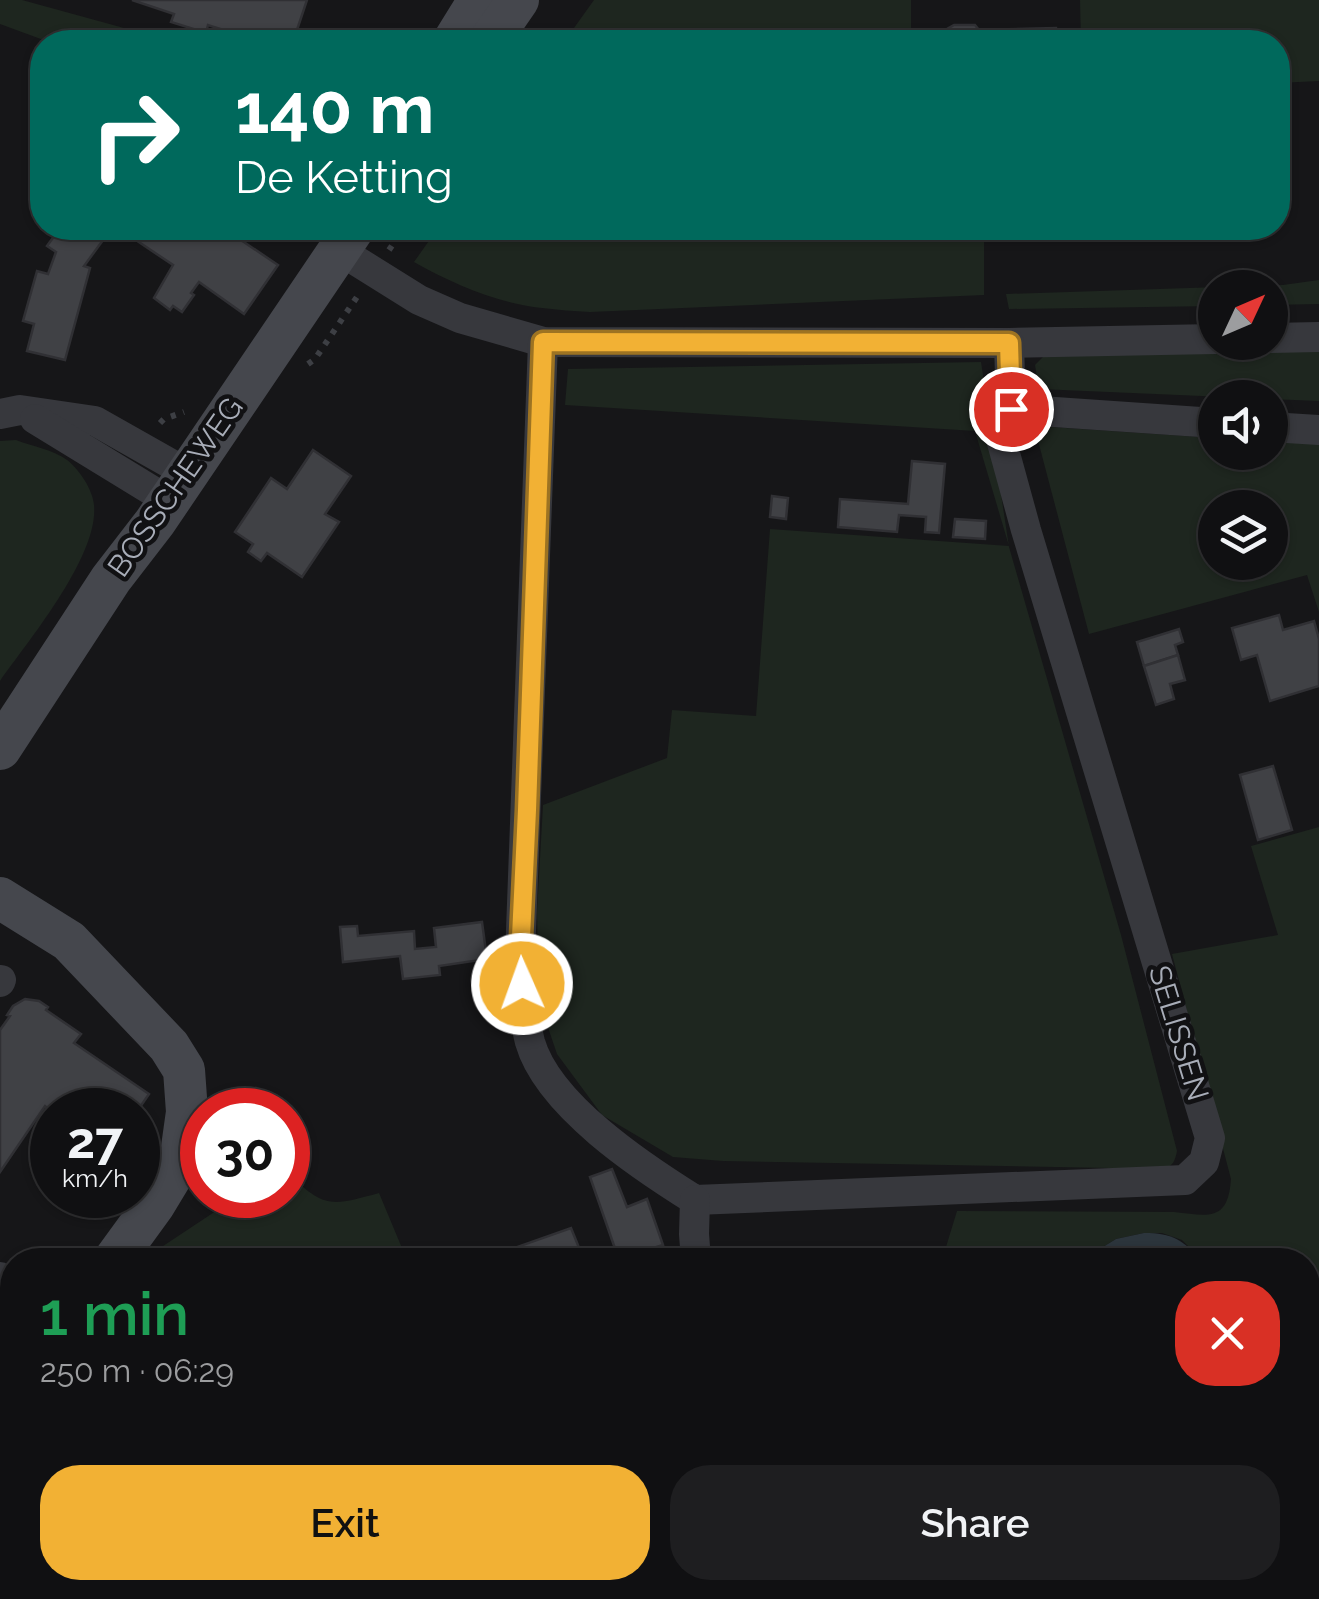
<!DOCTYPE html>
<meta charset="utf-8">
<style>
:root{--surface:#101012;--page:#1e1e20;--text:#f1f3f6;--muted:#9c9d9f;--line:#303032;--accent:#f2b134}
body{margin:0;font-family:Raleway,sans-serif;background:var(--page);color:var(--text);height:100vh;display:flex;flex-direction:column;font-size:38px;white-space:nowrap}
*{box-sizing:border-box;margin:0}
p{font-size:32px;color:var(--muted)}
.icon{flex:none;width:55px;height:55px;fill:none;stroke:currentColor;stroke-width:2;stroke-linecap:round;stroke-linejoin:round}
.map{position:relative;flex:1;overflow:hidden}
.drawer{position:absolute;left:0px;top:1248px;width:1320px;height:352px;display:flex;flex-direction:column;background:var(--surface);border-radius:40px 40px 0 0;box-shadow:0 2px 8px #0004,0 0 0 2px var(--line)}
.drawer>*{flex:none}
.top-card{position:absolute;left:30px;top:30px;width:1260px;height:210px;border-radius:40px;box-shadow:0 2px 8px #0004,0 0 0 2px var(--line);background:#00695c;color:#fff;overflow:hidden}
.needle{width:65px;rotate:46deg}
.fabs{position:absolute;left:1198px;top:270px;display:grid;gap:20px}
.fabs a{display:grid;place-items:center;width:90px;height:90px;border-radius:50%;background:var(--surface);box-shadow:0 2px 8px #0004,0 0 0 2px var(--line);font-size:50px}
.speed{position:absolute;left:30px;top:1088px;display:flex;gap:20px;font-size:50px;font-weight:700;text-align:center}
.speed>*{display:grid;place-content:center;width:130px;height:130px;border-radius:50%;background:var(--surface);box-shadow:0 2px 8px #0004,0 0 0 2px var(--line);line-height:1}
.speed small{font-size:25px;font-weight:400}
.speed .limit{border:15px solid #d22;background:#fff;color:#111}
.pin{position:absolute;display:grid;place-items:center;width:85px;height:85px;color:#fff;margin:-42px;border:5px solid #fff;border-radius:50%;box-shadow:0 2px 10px #0007}
.me{position:absolute;width:110px;margin:-55px;rotate:358deg;stroke-linejoin:round;filter:drop-shadow(0 0 8px #0008)}
.turn{display:flex;align-items:center;gap:35px;height:210px;padding:0 40px;font-size:45px}
.turn .icon{width:130px;height:130px;stroke-width:2.5}
.turn b{display:block;font-size:70px;line-height:85px}
.round{display:grid;place-items:center;flex:none;width:105px;height:105px;border-radius:40px;background:var(--page)}
.overview{display:flex;align-items:center;justify-content:space-between;height:170px;padding:0 40px}
h1{font-size:60px;font-weight:600;line-height:75px;color:#1e9e55}
.primary-button{display:flex;gap:20px;margin-top:auto;padding:20px 40px}
.primary-button a{flex:1;height:115px;border-radius:40px;background:var(--accent);color:#111;font-size:40px;font-weight:600;line-height:115px;text-align:center}
.primary-button a+a{background:var(--page);color:var(--text)}
.map>svg:first-child{display:block}
.green{fill:#1e261f;fill-rule:evenodd}
.water{fill:#2c353c}
.building{fill:#404145;stroke:#303034;stroke-width:2.5}
.lines{fill:none;stroke-linecap:round;stroke-linejoin:round}
.path{stroke:#3d3f44;stroke-width:6;stroke-dasharray:5 8;stroke-linecap:butt}
.street{stroke:#37383d;stroke-width:30}
.secondary{stroke:#45474d;stroke-width:42}
.route-casing{stroke:#9d7322;stroke-width:25}
.route{stroke:#f2b134;stroke-width:18}
.labels{text-anchor:middle;dominant-baseline:central;stroke-width:9;stroke-linejoin:round;paint-order:stroke}
.street-label{font-size:30px;fill:#a8adb8;stroke:#111113}
</style>
<div class="map">
<svg width="1319" height="1599" viewBox="0 0 1319 1599">
<rect width="100%" height="100%" fill="#161618"/>
<g class="green">
<polygon points="0,0 22,0 175,42 49,42 0,24"/>
<polygon points="594,0 911,0 911,42 564,42"/>
<polygon points="1080,0 1319,0 1319,81 1278,83 1278,42 1081,42"/>
<path d="M438,228H984V295L590,312C574,311 558,310 542,308C497,303 453,284 414,262Z"/>
<polygon points="1319,280 1319,304 1270,305 1270,288 1215,288 1215,306 1009,309 1006,294 1283,285"/>
<polygon points="1319,339 1319,401 1039,389 1035,365 1043,357 1215,342 1270,342"/>
<path d="M981,362L1009,547L1121,935L1177,1151C1175,1161 1173,1166 1164,1169L723,1161L673,1157L602,1115L557,1054L539,1001L537,912L543,805L667,758L672,710L756,716L770,529L1009,546L975,431L565,405L568,369Z"/>
<path d="M1051,427L1215,438V452H1270V441L1319,444V612L1307,575L1089,634L1036,433ZM1215,508H1270V562H1215Z"/>
<path d="M16,440C31,446 54,450 67,460C79,469 93,490 94,505C99,556 29,640 0,681V441Z"/>
<path d="M1319,827V1599H1048L1000,1588H1308V1260H1202L1182,1240L1162,1233H1144L1116,1239L1082,1260H942L957,1211L1174,1212C1209,1216 1228,1222 1231,1179L1172,954L1278,935L1251,846Z"/>
<path d="M288,1172C323,1209 332,1206 379,1193L407,1260H142L240,1195H288Z"/>
</g>
<path class="water" d="M1144,1233C1173,1233 1182,1240 1202,1260H1082L1116,1239Z"/>
<g class="building">
<polygon points="132,0 307,0 293,42 261,42 208,25 206,33 171,22 174,14"/>
<polygon points="954,25 975,25 979,30 1056,28 1057,42 947,42 947,29"/>
<polygon points="60,228 103,228 109,232 84,266 90,268 65,360 27,351 34,324 23,321 37,271 48,274 56,252 47,246"/>
<polygon points="118,228 236,228 232,234 278,265 244,314 199,282 191,293 194,295 182,312 173,306 170,310 154,298 173,265"/>
<polygon points="313,450 351,476 325,514 339,522 302,577 267,553 261,561 248,552 253,544 235,532 271,478 287,489"/>
<polygon points="912,461 945,464 939,533 925,532 926,517 899,515 897,532 838,527 840,499 908,504"/>
<polygon points="772,496 788,498 786,519 770,517"/>
<polygon points="955,519 986,521 985,539 953,537"/>
<polygon points="1279,615 1283,630 1314,621 1319,639 1319,686 1270,701 1257,655 1241,660 1232,628"/>
<polygon points="1179,629 1183,642 1175,645 1178,655 1144,666 1137,642"/>
<polygon points="1178,655 1185,680 1170,684 1174,699 1156,705 1144,666"/>
<polygon points="1273,766 1292,830 1258,840 1240,775"/>
<polygon points="482,922 487,959 439,966 440,975 403,979 400,956 343,962 340,927 357,926 358,936 414,931 415,949 436,947 434,928"/>
<polygon points="25,999 39,1001 48,1007 46,1010 81,1034 74,1043 149,1094 138,1110 52,1110 52,1112 45,1106 0,1172 0,1030 10,1016 7,1015 13,1006"/>
<polygon points="612,1169 627,1207 647,1199 663,1245 653,1248 657,1260 619,1260 590,1177"/>
<polygon points="571,1228 584,1260 485,1260 503,1252"/>
<polygon points="0,1310 12,1318 12,1348 0,1340"/>
<polygon points="1308,1509 1319,1511 1319,1563 1308,1561"/>
<polygon points="920,1588 960,1588 962,1594 947,1599 923,1599"/>
</g>
<g class="lines">
<g class="path">
<polyline points="389,250 404,228"/>
<polyline points="308,364 315,359 359,294"/>
<polyline points="160,423 164,419 184,412"/>
</g>
<g class="street">
<polyline points="339,250 419,300 460,318 543,342 1009,343 1215,339"/>
<polyline points="1270,338 1319,337"/>
<path d="M543,342L520,957C522,985 523,1015 530,1042C548,1105 642,1167 695,1200L1185,1180L1204,1162L1210,1138L1026,530L1001,439L1011,409L1009,343"/>
<polyline points="1011,409 1215,423"/>
<polyline points="0,414 20,410 95,421 187,473"/>
<polyline points="35,419 169,501"/>
<polyline points="1270,427 1319,430"/>
<polyline points="0,982 1,980"/>
<polyline points="695,1200 694,1234 696,1260"/>
<polyline points="0,1277 12,1286"/>
<polyline points="0,1440 12,1422"/>
<polyline points="478,1599 482,1588"/>
</g>
<g class="secondary">
<polyline points="453,42 479,0"/>
<polyline points="489,42 518,0"/>
<polyline points="0,749 111,579 155,522 354,228"/>
<polyline points="0,898 69,941 169,1046 184,1070 187,1112 180,1162 154,1205 114,1260"/>
<polyline points="200,1588 206,1599"/>
</g>
</g>
<g class="lines">
<defs>
<polyline id="route" points="522,984 520,958 527,810 543,342 1009,343 1011,409"/>
</defs>
<use href="#route" class="route-casing"/>
<use href="#route" class="route"/>
</g>
<g class="labels">
<g class="street-label">
<text transform="translate(175 487) rotate(-55)">BOSSCHEWEG</text>
<text transform="translate(1179 1033) rotate(73)">SELISSEN</text>
</g>
</g>
</svg>
<div class="fabs">
<a><svg class="needle" viewBox="-14 -14 28 28"><path d="M0-13l5 13h-10z" fill="#e53935"/><path d="M0 13l5-13h-10z" fill="#9c9d9f"/></svg></a>
<a><svg class="icon" aria-label="sound" viewBox="0 0 24 24"><path d="M4 9h4l5-4v14l-5-4H4zM17 9q2 3 0 6"/></svg></a>
<a><svg class="icon" aria-label="layers" viewBox="0 0 24 24"><path d="M12 4l9 5-9 5-9-5zM3 14l9 5 9-5"/></svg></a>
</div>
<div class="speed"><div>27<small>km/h</small></div><div class="limit">30</div></div>
<div class="pin" style="left:1011px;top:409px;background:#d93025"><svg class="icon" aria-label="arrive" viewBox="0 0 24 24"><path d="M6 21V4h12l-3 4 3 4H6"/></svg></div>
<svg class="me" style="left:522px;top:984px" viewBox="-20 -20 40 40"><circle r="17" fill="#f2b134" stroke="#fff" stroke-width="3"/><path d="M0-11L8 9 0 5-8 9z" fill="#fff"/></svg>
<div class="top-card">
<div class="turn"><svg class="icon" aria-label="right" viewBox="0 0 24 24"><path d="M7 20v-9h11M14 6l5 5-5 5"/></svg><div><b>140 m</b>De Ketting</div></div>
</div>
<section class="drawer">
<div class="overview"><div><h1>1 min</h1><p>250 m · 06:29</p></div><a class="round" style="background:#d93025;color:#fff"><svg class="icon" aria-label="close" viewBox="0 0 24 24"><path d="M6 6l12 12M18 6L6 18"/></svg></a></div>
<div class="primary-button"><a>Exit</a><a>Share</a></div>
</section>
</div>
